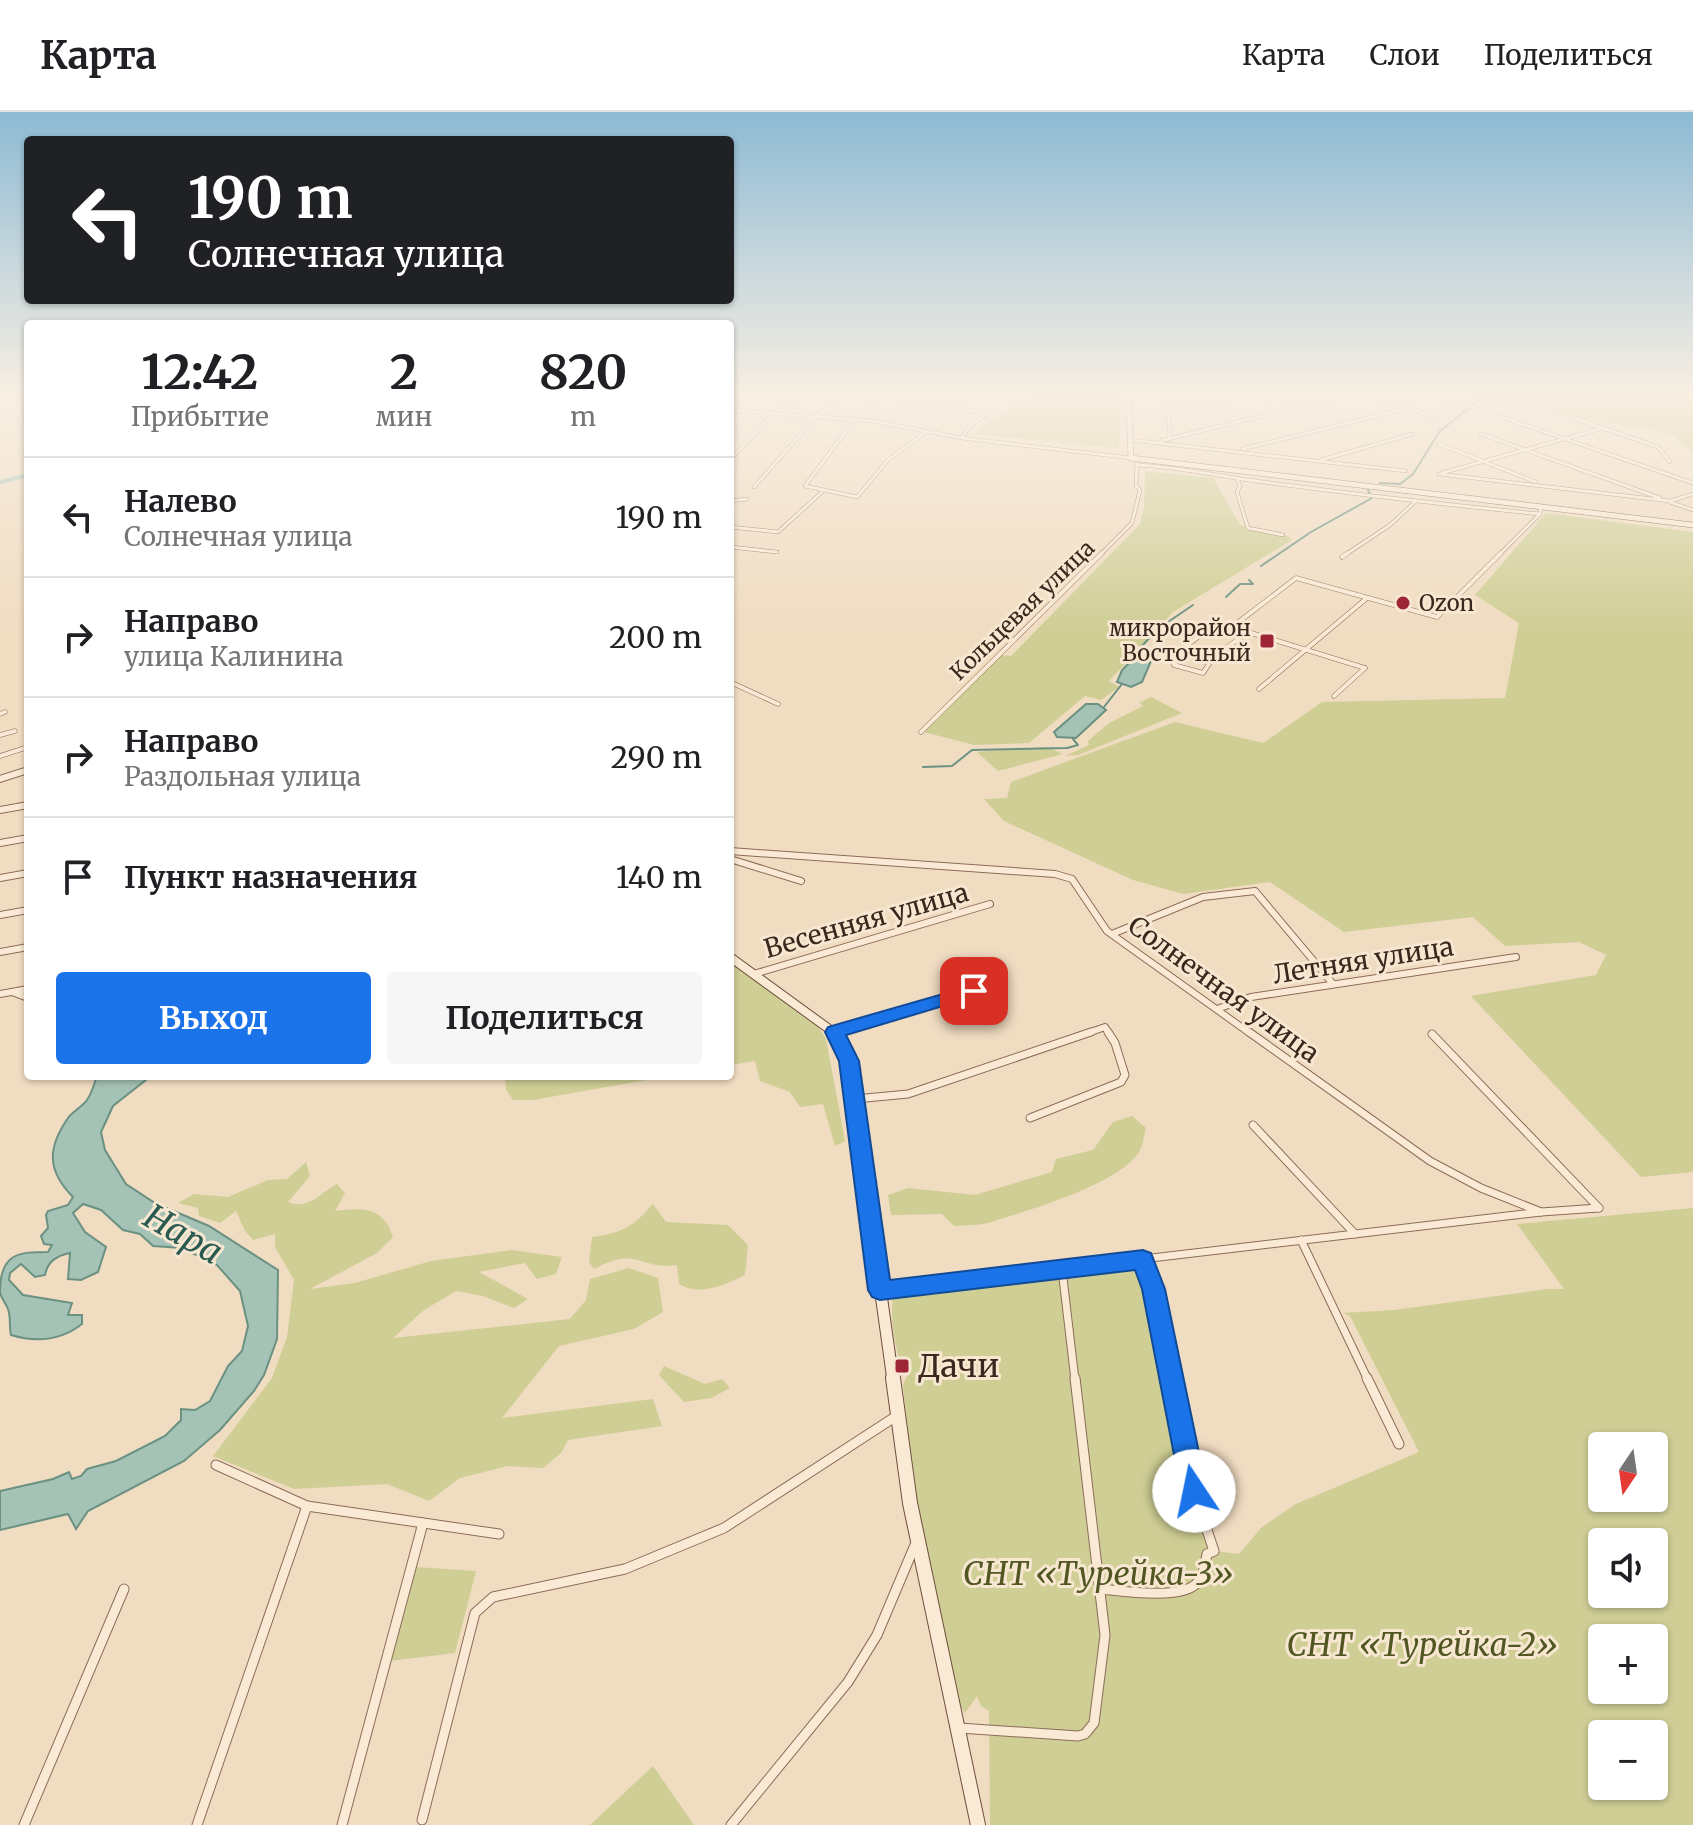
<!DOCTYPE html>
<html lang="ru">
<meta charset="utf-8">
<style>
:root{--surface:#fff;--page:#f6f6f6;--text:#202124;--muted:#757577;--line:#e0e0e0;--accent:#1a73e8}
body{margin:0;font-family:Merriweather,serif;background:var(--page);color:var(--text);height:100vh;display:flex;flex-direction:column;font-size:30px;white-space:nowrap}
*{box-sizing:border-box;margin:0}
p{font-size:26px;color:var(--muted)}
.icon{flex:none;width:44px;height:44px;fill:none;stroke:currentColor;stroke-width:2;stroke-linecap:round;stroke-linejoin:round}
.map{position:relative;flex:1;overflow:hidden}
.drawer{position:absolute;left:24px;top:208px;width:710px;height:760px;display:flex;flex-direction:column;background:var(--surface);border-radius:8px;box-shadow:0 2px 6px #0004}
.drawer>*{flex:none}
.guide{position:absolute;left:24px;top:24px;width:710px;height:168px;border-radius:8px;box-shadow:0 2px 6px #0004;background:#202124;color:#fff;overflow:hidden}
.needle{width:52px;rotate:193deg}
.buttons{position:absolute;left:1588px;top:1320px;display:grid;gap:16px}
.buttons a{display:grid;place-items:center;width:80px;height:80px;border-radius:8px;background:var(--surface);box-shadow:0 2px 6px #0004;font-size:40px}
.pin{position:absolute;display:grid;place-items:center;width:68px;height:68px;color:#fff;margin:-34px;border-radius:16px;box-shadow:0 4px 12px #0006}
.me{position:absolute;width:88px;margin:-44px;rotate:349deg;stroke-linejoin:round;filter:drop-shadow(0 0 6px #0008)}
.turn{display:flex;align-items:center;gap:28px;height:168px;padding:0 32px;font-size:36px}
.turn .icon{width:104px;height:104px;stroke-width:2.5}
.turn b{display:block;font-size:56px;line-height:68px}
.eta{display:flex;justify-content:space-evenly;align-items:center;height:136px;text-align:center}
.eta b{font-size:48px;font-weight:700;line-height:56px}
.button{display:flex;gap:16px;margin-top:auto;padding:16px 32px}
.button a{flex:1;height:92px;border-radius:8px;background:var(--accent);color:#fff;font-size:32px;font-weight:700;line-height:92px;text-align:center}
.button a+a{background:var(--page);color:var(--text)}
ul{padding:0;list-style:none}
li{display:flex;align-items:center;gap:24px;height:120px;padding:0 32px;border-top:2px solid var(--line)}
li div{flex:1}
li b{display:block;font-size:30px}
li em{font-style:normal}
header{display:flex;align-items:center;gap:48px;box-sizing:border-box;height:112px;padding:0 40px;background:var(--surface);border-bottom:2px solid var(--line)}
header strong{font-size:38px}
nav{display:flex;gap:44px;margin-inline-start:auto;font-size:28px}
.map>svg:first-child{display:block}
.green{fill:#cfce95;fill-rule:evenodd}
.water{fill:#a4c2b5;stroke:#6b9182;stroke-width:2}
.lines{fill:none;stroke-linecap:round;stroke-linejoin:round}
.stream{stroke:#6b9182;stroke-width:2}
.canal{stroke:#a4c2b5;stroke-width:4}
.street-far4-casing{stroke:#8b6c58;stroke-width:4}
.street-far3-casing{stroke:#8b6c58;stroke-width:5}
.street-far2-casing{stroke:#8b6c58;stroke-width:8}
.street-far1-casing{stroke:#8b6c58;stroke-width:9}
.street-casing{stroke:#8b6c58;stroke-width:11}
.secondary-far3-casing{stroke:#6d4d3b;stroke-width:6}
.secondary-far2-casing{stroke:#6d4d3b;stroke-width:10}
.secondary-far1-casing{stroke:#6d4d3b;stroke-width:13}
.secondary-casing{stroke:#6d4d3b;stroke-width:16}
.street-far4{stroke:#faead5;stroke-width:3}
.street-far3{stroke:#faead5;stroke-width:4}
.street-far2{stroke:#faead5;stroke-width:6}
.street-far1{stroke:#faead5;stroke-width:7}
.street{stroke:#faead5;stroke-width:9}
.secondary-far3{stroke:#faead5;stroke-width:5}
.secondary-far2{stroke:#faead5;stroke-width:8}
.secondary-far1{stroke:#faead5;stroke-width:11}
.secondary{stroke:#faead5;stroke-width:14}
.route{fill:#1a73e8;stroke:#114b97;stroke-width:2}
.poi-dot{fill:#9d2536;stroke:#f7e7d1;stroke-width:3}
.labels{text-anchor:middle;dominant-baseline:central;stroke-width:6;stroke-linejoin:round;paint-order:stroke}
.far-poi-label{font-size:22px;fill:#3a271d;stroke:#f7e7d1;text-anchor:start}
.far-street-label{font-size:22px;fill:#3a271d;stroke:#f7e7d1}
.street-label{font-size:26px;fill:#3a271d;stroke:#f7e7d1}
.near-poi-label{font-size:32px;fill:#3a271d;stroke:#f7e7d1;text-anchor:start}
.near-park-label{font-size:32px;font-style:italic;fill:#515722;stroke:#f7e7d1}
.near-water-label{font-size:34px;font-style:italic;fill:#2b5a51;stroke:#f7e7d1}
</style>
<header>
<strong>Карта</strong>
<nav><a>Карта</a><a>Слои</a><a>Поделиться</a></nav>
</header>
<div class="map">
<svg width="1693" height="1713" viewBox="0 0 1693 1713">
<rect width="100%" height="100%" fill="#f0dcc1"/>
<g class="green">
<polygon points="1037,279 1121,282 1119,336 972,322"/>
<polygon points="1457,279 1693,279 1693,341 1675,325 1657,318 1489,292 1470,287"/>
<polygon points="1145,359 1213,366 1240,413 1288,424 1292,428 1173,500 1109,569 1119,575 1101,588 1085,584 1029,631 974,633 924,620 1000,543 1011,544 1140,412 1144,395"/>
<polygon points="1546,401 1693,420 1693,1060 1641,1065 1471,884 1596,863 1606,843 1579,830 1505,834 1473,805 1344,820 1270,770 1183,782 1133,768 1004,709 984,687 1007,686 1011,670 1175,610 1263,631 1322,590 1505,586 1519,511 1475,483"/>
<polygon points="1151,585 1182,601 1078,643 1065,644 1089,633 1088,629 1109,611 1143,594 1139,591"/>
<polygon points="1047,635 1063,642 998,659 977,640"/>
<polygon points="730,850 814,908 826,927 845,1029 835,1034 823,992 800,995 790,980 760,969 755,949 730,953"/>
<polygon points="505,964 669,964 533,988 513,988 506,978"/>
<path d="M1132,1004L1146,1016C1144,1023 1143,1033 1139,1040C1120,1072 1026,1099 991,1110C979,1114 966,1113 954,1114L942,1102L891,1103L888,1083L908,1076L975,1083L1052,1060L1056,1047L1093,1038L1113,1010Z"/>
<path d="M306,1050L310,1064L288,1090C308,1099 321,1080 337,1072L345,1081L335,1099C363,1095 384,1095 393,1125L377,1141L310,1177L355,1171L431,1149L511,1138L562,1145L556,1162L537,1167L525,1151L479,1160L528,1187L514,1196L483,1184L456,1179L424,1198L393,1226L570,1207L586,1188L590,1167L629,1156L658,1166L663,1200L634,1217L559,1234L502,1306L653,1287L662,1314L568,1328L561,1341L543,1356L508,1354L460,1366L429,1389L387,1372L294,1377L213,1344L272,1266L287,1225L294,1168L275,1135V1122L253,1128L245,1119L236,1099L220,1111L199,1104L198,1096L178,1091L194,1082L228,1085L268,1068L287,1067Z"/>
<path d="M653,1092L666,1110L728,1113L748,1133L745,1163C724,1173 700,1185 679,1172L677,1153C639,1158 638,1133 594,1157L589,1150L592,1125C622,1121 633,1115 653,1092Z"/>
<path d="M1693,1096V1713H990L989,1599L981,1594L977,1584L965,1601L952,1582L919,1420L903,1274C906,1261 913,1265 906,1248L899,1247C894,1226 890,1205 893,1184L1145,1152L1154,1177L1194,1379L1214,1439L1239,1442L1262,1415L1296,1392L1419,1340L1350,1204L1343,1201L1394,1198L1548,1177H1564L1517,1112ZM1602,1334H1654V1386H1602ZM1602,1430H1654V1482H1602ZM1602,1526H1654V1578H1602ZM1602,1622H1654V1674H1602Z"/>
<polygon points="664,1254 705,1272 722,1267 730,1276 711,1286 684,1290 659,1263"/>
<polygon points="416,1455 476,1459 455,1541 390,1549"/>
<polygon points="653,1654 694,1713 590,1713"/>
</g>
<g class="water">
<polygon points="1136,544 1151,549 1142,570 1131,575 1117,570 1122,558"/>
<polygon points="1086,592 1098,592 1106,598 1076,626 1057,625 1054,620"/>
<path d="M97,964H151L113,994L101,1020L105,1038L126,1072L155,1091L209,1114L278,1158L277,1227L264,1263L254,1279L220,1318L184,1349L88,1399L76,1417L68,1402L0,1418V1379L53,1367L69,1360L72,1367L81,1364L87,1357L116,1349L165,1324L181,1308V1297L195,1298L210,1289L228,1254L242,1239L248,1214L240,1179L217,1153L182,1136L153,1134L140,1122L123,1118L101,1098L83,1092L73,1101L85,1120L106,1135L98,1160L81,1168L68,1167L70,1141C56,1144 48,1149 45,1163L35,1165L21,1152L10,1161L9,1168L23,1183L72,1191L68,1203H82V1212C60,1229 37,1231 11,1223C9,1215 11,1205 8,1197C6,1191 1,1187 0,1180C0,1140 20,1140 48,1140L52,1133L44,1132L41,1124L48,1116L46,1103L48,1099L68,1093L73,1085C47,1059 47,1036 68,1006C73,999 82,995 87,988C92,981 94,972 97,964Z"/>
</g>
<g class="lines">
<g class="stream">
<polyline points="1380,371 1400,372 1413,362 1440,319 1480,287"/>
<polyline points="1261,454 1311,420 1372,386 1368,378"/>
<polyline points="1226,485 1240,472 1253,472 1249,468"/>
<polyline points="1165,512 1193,493"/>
<polyline points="1137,544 1140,536 1157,518"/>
<polyline points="1104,595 1122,572"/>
<polyline points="923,655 952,654 972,638 1067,636 1078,633 1073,627"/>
</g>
<polyline class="canal" points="0,370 28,363"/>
<defs>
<g id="street-far4">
<polyline points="791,279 911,287 987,302 969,315 962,326"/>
<polyline points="888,279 855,307 805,374 857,385 888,348 926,320"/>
<polyline points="1167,279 1170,327"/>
<polyline points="1363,279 1436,306"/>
<polyline points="1426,279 1693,371"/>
<polyline points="730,287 740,279"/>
<polyline points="730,298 873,309 962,326 1131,346"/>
<polyline points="1167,301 1259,279"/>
<polyline points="1577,307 1658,335 1670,350"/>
<polyline points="1481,322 1660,386"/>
<polyline points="1131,328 1406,359"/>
<polyline points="1160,329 1363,279"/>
<polyline points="1439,332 1536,370"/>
<polyline points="1242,337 1408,296"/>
<polyline points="730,348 772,303 803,279"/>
<polyline points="1321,348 1412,322"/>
<path d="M1137,353C1183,355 1226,366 1271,371C1360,383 1450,393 1540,402"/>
<polyline points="1442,361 1603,316"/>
<polyline points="1439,362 1670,389 1693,382"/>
<polyline points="1237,367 1240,374 1237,380 1248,416 1283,423"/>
<polyline points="754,375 815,306 842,283"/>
<polyline points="730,389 747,387"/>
<polyline points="1670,390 1693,398"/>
<polyline points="730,415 778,420 822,380"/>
<polyline points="730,435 777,440"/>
<polyline points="1100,443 1132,411 1140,378 1136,374 1137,351"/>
<polyline points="1345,443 1390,413 1416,389"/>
<polyline points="1499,443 1540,402 1541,395"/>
</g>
<g id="street-far3">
<polyline points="1342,445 1348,441"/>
<polyline points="1232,515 1216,511 1185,535 1174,553 1203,561 1215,543 1248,521"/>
<polyline points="1365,556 1232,515 1296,466 1437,505 1501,441"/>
<polyline points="730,570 778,592"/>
<polyline points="1259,577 1367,486"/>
<polyline points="1334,584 1365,556"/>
<polyline points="0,602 5,600"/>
<polyline points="921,620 1102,441"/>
<polyline points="0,623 15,619"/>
<polyline points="0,644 28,635"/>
</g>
<g id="street-far2">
<polyline points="0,667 28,658"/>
<polyline points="0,698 28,693"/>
<polyline points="0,731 28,726"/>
<polyline points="730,739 1055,762 1072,767 1107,819 1251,922"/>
<polyline points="730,747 801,769"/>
<polyline points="0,766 28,761"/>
<polyline points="0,803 28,798"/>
<polyline points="1112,822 1203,785 1255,779 1333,872"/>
<polyline points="0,840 28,835"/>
<polyline points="754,862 990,792"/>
<polyline points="12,880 28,886"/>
<polyline points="0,882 28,877"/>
<polyline points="1217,897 1251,885 1516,845"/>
<polyline points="835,920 1001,870"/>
<polyline points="1085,922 1105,915 1109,922"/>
</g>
<g id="street-far1">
<polyline points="1249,920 1430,1049 1481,1076 1541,1100"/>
<polyline points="1432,922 1599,1096"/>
<polyline points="855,987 908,982 1091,920"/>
<polyline points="1030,1006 1121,970 1125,963 1115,931 1108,920"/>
<polyline points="1253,1013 1355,1122"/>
<polyline points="1301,1128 1368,1268"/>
<polyline points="1143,1147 1154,1177 1172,1268"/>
<polyline points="1063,1166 1075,1268"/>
<polyline points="880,1178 1541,1100 1599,1096"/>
</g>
<g id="street">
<polyline points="1367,1266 1399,1332"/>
<polyline points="216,1353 307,1394 499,1422"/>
<path d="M1100,1477C1122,1479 1179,1488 1196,1472C1204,1465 1205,1452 1207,1442L1214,1439L1194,1379L1172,1266"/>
<polyline points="959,1616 1078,1624 1085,1622 1094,1611 1105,1523 1075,1266"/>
<polyline points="422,1708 475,1501 493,1485 625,1457 724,1416 898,1303"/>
<polyline points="24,1713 124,1477"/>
<polyline points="197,1713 307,1394"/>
<polyline points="342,1713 423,1411"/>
<polyline points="731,1713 848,1570 877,1523 915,1433"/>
</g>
<polyline id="secondary-far3" points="1128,279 1131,346 1693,413"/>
<polyline id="secondary-far2" points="730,845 836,922"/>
<polyline id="secondary-far1" points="835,920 848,946 893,1268"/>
<polyline id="secondary" points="893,1266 910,1391 978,1713"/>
</defs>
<use href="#street-far4" class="street-far4-casing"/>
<use href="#street-far3" class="street-far3-casing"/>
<use href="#street-far2" class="street-far2-casing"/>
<use href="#street-far1" class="street-far1-casing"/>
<use href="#street" class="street-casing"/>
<use href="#secondary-far3" class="secondary-far3-casing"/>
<use href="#secondary-far2" class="secondary-far2-casing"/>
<use href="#secondary-far1" class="secondary-far1-casing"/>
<use href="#secondary" class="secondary-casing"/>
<use href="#street-far4" class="street-far4"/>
<use href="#street-far3" class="street-far3"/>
<use href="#street-far2" class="street-far2"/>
<use href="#street-far1" class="street-far1"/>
<use href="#street" class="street"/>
<use href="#secondary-far3" class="secondary-far3"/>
<use href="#secondary-far2" class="secondary-far2"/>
<use href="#secondary-far1" class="secondary-far1"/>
<use href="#secondary" class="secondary"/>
</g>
<linearGradient id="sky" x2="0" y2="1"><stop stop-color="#8dbad4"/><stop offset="0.54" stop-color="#f8efe3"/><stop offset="1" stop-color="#f8efe3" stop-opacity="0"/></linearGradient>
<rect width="1693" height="519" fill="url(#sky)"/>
<polygon class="route" points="974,873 983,879 980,883 846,923 859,949 890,1168 1143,1138 1151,1141 1165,1177 1207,1379 1203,1388 1194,1391 1185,1388 1181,1379 1142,1177 1135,1158 880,1188 872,1185 868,1178 839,949 825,920 828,915"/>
<g class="poi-dot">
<circle cx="1403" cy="491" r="8"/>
<rect x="1259" y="521" width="16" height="16" rx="4"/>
<rect x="894" y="1246" width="16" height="16" rx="4"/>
</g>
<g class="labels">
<g class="far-poi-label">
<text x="1419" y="491">Ozon</text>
<text x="1251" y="516" text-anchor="end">микрорайон<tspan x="1251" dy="25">Восточный</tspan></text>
</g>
<g class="far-street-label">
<text transform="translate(1022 498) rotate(-44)">Кольцевая улица</text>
</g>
<g class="street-label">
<text transform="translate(866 808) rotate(-16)">Весенняя улица</text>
<text transform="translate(1363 848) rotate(-9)">Летняя улица</text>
<text transform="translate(1224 877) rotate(36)">Солнечная улица</text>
</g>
<g class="near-poi-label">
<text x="918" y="1254">Дачи</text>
</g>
<g class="near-park-label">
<text x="1098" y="1462">СНТ «Турейка-3»</text>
<text x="1422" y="1533">СНТ «Турейка-2»</text>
</g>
<g class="near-water-label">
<text transform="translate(183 1122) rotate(30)">Нара</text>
</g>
</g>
</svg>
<div class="buttons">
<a><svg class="needle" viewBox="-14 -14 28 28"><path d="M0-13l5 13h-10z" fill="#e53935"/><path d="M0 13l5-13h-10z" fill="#757577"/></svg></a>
<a><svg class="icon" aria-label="sound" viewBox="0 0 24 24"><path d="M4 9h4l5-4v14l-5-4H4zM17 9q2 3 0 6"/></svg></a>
<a>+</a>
<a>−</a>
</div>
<div class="pin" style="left:974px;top:879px;background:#d93025"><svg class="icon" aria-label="arrive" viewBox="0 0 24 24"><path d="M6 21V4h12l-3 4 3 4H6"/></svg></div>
<svg class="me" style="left:1194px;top:1379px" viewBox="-20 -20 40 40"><circle r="19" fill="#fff"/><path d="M0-13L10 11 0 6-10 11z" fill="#1a73e8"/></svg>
<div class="guide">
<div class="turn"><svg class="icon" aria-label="left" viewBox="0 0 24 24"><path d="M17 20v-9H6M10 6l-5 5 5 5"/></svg><div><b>190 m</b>Солнечная улица</div></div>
</div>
<section class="drawer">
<div class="eta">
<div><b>12:42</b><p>Прибытие</p></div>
<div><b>2</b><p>мин</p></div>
<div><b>820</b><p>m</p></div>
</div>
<ul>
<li><svg class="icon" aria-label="left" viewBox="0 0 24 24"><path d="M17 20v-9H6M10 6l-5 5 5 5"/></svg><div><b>Налево</b><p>Солнечная улица</p></div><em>190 m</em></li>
<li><svg class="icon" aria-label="right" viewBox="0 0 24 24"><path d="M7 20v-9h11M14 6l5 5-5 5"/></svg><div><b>Направо</b><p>улица Калинина</p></div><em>200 m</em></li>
<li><svg class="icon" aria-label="right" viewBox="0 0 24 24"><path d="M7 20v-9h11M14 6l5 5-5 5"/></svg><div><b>Направо</b><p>Раздольная улица</p></div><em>290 m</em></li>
<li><svg class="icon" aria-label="arrive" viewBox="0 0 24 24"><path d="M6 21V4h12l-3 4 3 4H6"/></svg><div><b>Пункт назначения</b></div><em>140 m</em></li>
</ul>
<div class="button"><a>Выход</a><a>Поделиться</a></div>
</section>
</div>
